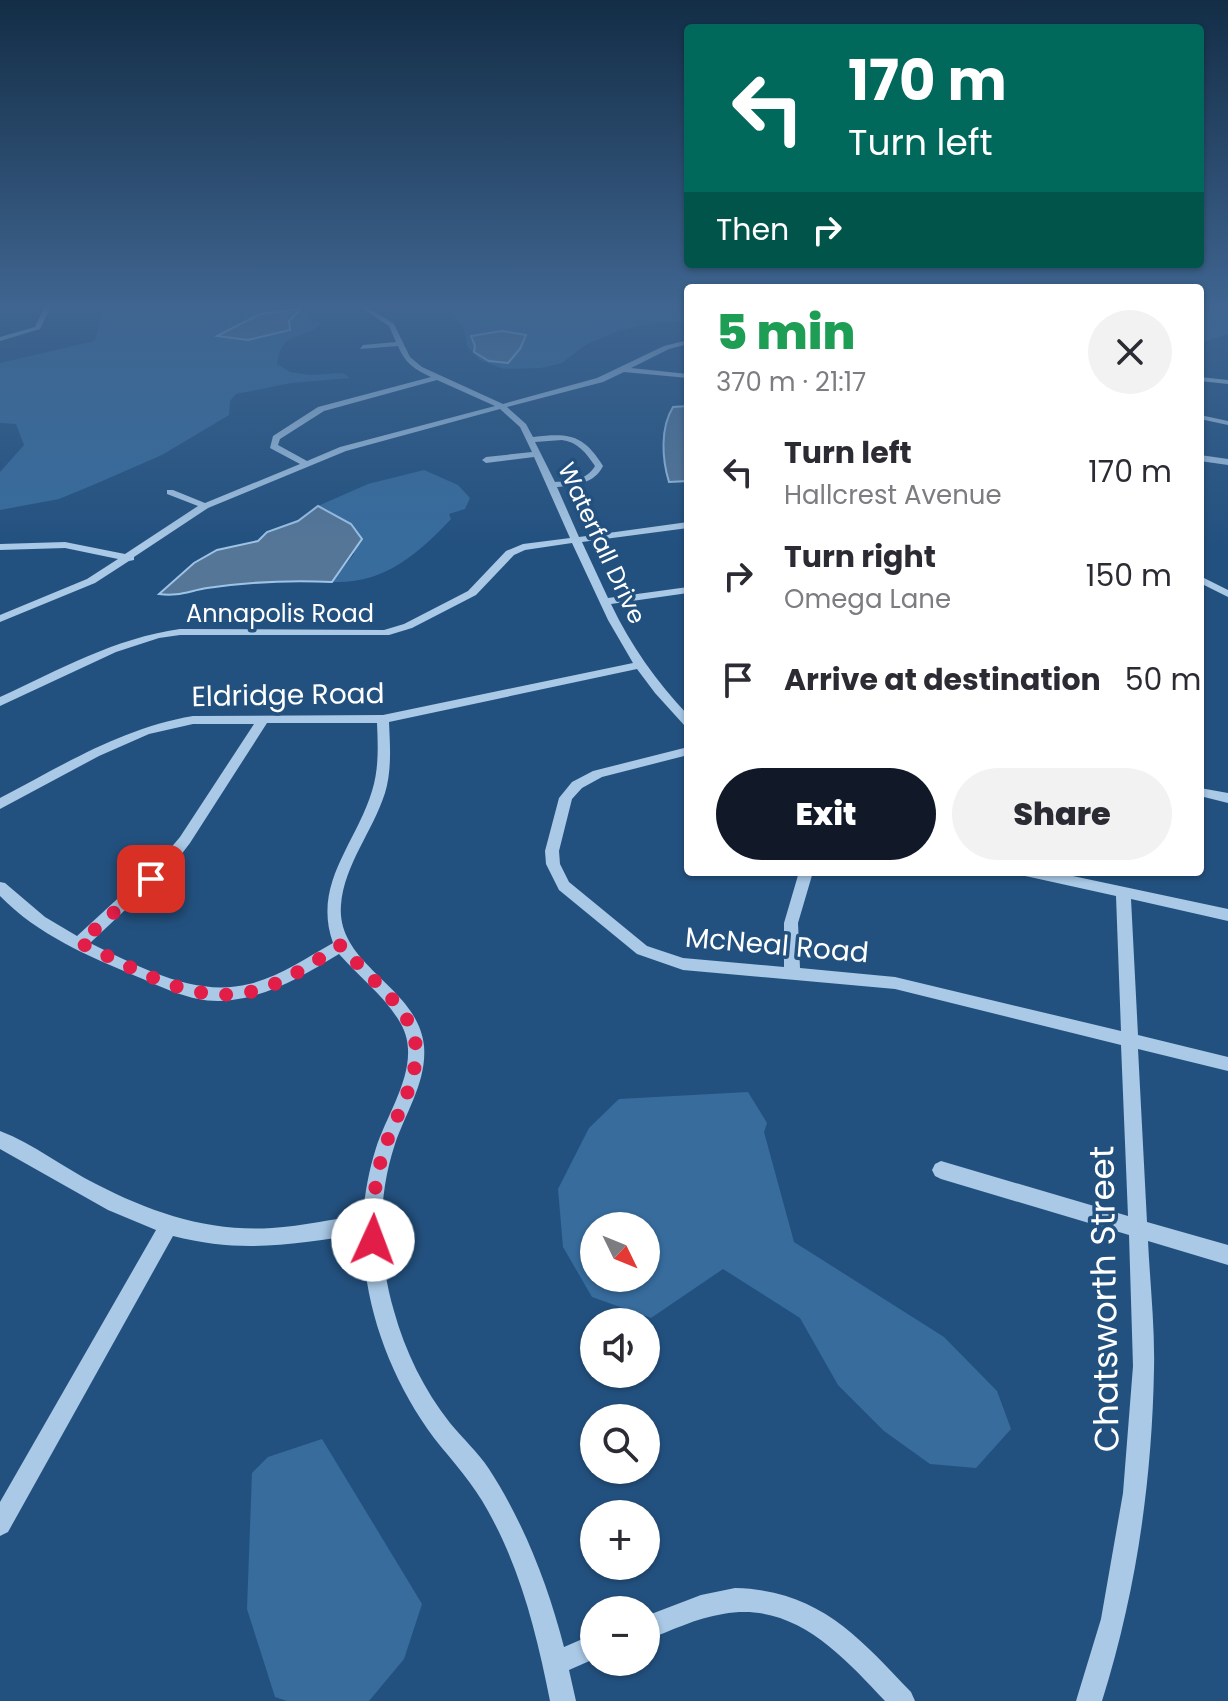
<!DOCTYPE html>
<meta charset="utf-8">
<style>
:root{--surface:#fff;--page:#f2f2f3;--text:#2b2b33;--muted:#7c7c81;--accent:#111827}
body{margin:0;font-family:Poppins,sans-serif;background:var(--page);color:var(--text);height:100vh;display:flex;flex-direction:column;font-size:30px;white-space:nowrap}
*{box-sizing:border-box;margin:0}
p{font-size:26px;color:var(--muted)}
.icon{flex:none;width:44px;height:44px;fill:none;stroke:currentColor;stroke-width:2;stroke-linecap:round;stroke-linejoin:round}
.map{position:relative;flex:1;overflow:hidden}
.panel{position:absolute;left:684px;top:284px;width:520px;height:592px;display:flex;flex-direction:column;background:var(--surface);border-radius:8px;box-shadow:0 2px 6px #0004}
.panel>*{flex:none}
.guide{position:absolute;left:684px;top:24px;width:520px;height:244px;border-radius:8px;box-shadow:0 2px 6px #0004;background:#00695c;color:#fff;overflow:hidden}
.needle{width:52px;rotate:133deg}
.controls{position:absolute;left:580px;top:1212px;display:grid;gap:16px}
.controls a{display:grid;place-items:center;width:80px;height:80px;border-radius:50%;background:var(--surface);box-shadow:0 2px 6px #0004;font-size:40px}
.pin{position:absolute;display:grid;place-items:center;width:68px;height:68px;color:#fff;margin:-34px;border-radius:16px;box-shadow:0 4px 12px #0006}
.me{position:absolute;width:88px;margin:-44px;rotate:2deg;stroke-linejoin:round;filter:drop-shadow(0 0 6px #0008)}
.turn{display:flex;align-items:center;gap:28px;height:168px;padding:0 32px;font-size:36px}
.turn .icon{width:104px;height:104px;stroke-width:2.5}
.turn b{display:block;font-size:56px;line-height:68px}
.then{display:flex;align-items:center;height:76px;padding:0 32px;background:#0003;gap:16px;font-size:30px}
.round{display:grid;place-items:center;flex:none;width:84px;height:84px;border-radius:42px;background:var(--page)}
.head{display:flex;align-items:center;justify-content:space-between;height:136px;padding:0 32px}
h1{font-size:48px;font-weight:800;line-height:60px;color:#1e9e55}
.action{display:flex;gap:16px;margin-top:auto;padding:16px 32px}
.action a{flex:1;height:92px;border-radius:48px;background:var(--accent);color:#fff;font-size:32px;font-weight:800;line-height:92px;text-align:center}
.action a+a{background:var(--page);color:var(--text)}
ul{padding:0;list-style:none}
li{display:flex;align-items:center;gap:24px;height:104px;padding:0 32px}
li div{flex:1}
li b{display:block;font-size:30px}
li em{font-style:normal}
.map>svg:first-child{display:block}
.green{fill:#376c9d;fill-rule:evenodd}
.water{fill:#557697;stroke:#9dc4e7;stroke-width:2}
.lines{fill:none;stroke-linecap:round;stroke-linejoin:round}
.minor{fill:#a9c9e6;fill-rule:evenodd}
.route{stroke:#e11d48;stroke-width:14;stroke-dasharray:0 25.2}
.labels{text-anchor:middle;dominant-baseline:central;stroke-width:7;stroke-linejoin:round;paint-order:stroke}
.far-street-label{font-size:24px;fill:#fff;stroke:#23517f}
.street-label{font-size:28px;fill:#fff;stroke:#23517f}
.near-street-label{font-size:34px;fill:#fff;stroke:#23517f}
</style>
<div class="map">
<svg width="1228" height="1701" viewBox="0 0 1228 1701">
<rect width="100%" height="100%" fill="#23517f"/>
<g class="green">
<path d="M103,308L301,309L307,316L322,323C302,343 283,326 277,364L290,372L310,375L343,373L350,378L291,383L236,394L230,401L229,415L162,455L93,485L59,499L0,510V472L24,445L16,424L0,423V363L95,341ZM300,309C274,341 257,341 219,335L260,314Z"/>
<polygon points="445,308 586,310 688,308 688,321 657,322 618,331 585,345 562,363 541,368 504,369 480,360 467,346 463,326"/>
<polygon points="1200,308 1228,308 1228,334 1200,343"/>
<path d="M424,470L458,485L470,498L465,509L449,514L451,519C417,555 384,584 332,582L354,554L351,524L318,506L368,484Z"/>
<path d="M748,1092L767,1123L764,1132L794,1242L944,1337L997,1391L1011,1429L976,1468L930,1464L884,1431L838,1385L800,1318L723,1269L651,1318L592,1297L563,1247L558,1189L589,1128L619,1099ZM646,1226V1278H594V1226Z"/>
<polygon points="322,1439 422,1604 404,1659 369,1701 287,1701 275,1697 247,1609 252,1473 268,1457"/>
</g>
<g class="water">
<polygon points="301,309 289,321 290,330 248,340 217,336 260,314"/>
<polygon points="502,331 526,335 520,349 508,363 489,361 474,352 475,346 471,336"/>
<path d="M688,406V481L669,482C662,459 660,428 673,407Z"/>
<path d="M318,506L351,524L362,539L332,582C291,580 248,582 207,588C189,591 177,597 159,594L194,563L217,550L258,541L267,532L298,521Z"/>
</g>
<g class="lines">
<g class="minor">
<polygon points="44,308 50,308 40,329 0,341 0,337 35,327"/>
<path d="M362,308H369L394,324L410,357L422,367L503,404L597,378L664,346L688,340V344L669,349L631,368L688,374V378L624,372L603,382L507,407L526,424L533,437C569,433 583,434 603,466C594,484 576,485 557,487L579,537L688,522V528L582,542L608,598L688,587V593L611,604C631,646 656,681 688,715V726L684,725L655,693L637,669L389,722C390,745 392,770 385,793C373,831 344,865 341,905C336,966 418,986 424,1046C427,1081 406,1112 395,1144C377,1198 378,1257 394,1311C405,1351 424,1390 450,1423C463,1439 478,1452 489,1469C524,1523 548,1585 564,1647L594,1634V1659L569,1670L576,1701H550C537,1635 521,1570 488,1511C473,1483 453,1462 434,1438C391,1380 363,1306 363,1234C293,1244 243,1254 173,1236L8,1532L0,1536V1502L156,1230L108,1210L0,1149V1131C34,1144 64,1168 96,1184C152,1213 209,1232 272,1228C303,1226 333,1219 363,1215C365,1192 369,1170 376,1148C388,1110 423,1064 401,1024C386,997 359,977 339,954C306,974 272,995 232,1000C197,1005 169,990 138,977C88,956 38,935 0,896V882L5,883L45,917L77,936L164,856L180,837L254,724H193L149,734L99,756L0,809V798C63,765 122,728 193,716L383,715L633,663L608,620L572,543L525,550L514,555L476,595L412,628L389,635H180L159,638L116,652L0,706V697C59,670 115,638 180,629L384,630L404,624L468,591L506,551L523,544L570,538L534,457L486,463L482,460L486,457L532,452L520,427L500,409L346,451L208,508L134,557V560L129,561L95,583L0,622V615L87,579L118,559L65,548L0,550V544L65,542L125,554L198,506L167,494V490H173L205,503L300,464L270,448L273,436L318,407L431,377C415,370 405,363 398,346L360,349L363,345L396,342L389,326ZM437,380L495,406L340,447L307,461L278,445L280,439L324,411ZM562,440C578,442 586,453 595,466C586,481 570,481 555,482L535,442ZM267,723H377C378,746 379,769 372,791C356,844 312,884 333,943C306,958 279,977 249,984C195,998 138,966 90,943L174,864L190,843Z"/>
<polygon points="1200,377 1228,380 1228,384 1200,381"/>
<polygon points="1200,415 1228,421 1228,425 1200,419"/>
<polygon points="1200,455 1228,459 1228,465 1200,461"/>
<polygon points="1200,576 1228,590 1228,597 1200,583"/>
<path d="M688,747V755L602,777L582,788L572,799L559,851L560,864L569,882L647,946L683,958L784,967V923L799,872H813L798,923L800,968L895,977L1121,1031L1116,896L1030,877L1025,876L1023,872H1054L1228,909V921L1131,899L1138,1035L1228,1057V1071L1138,1049L1147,1222L1228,1245V1265L1148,1241C1150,1283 1155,1327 1154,1369C1152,1482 1136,1593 1102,1701H1076L1101,1619L1123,1493L1133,1366L1129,1235L941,1179L935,1176L932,1170L935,1164L941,1161L1128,1216L1121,1045L895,989L683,970L637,954L559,890L546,864L545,851L559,798L572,782L593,771Z"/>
<polygon points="1200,788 1228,793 1228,803 1200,796"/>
<path d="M735,1588C818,1590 858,1636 911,1692L915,1701H885C841,1654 793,1601 723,1614C696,1618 671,1631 646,1640V1616L701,1595Z"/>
</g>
</g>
<linearGradient id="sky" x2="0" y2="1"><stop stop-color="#132d46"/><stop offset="0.56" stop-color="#3f6590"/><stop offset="1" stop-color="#3f6590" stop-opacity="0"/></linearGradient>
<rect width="1228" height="546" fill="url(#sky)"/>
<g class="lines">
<path class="route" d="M151,879L80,943C142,971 203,1014 272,985C296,975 319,959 341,945C362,972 395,995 410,1025C431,1069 391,1118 381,1160C374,1186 372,1213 373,1240"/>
</g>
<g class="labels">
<g class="far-street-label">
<text transform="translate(602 543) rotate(65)">Waterfall Drive</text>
<text x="280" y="613">Annapolis Road</text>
</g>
<g class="street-label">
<text transform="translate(288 695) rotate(-1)">Eldridge Road</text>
<text transform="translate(777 945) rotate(5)">McNeal Road</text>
</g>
<g class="near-street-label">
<text transform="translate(1104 1299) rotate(-91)">Chatsworth Street</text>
</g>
</g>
</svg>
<div class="controls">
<a><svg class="needle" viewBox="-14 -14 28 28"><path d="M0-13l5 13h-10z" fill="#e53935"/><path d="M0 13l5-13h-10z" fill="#7c7c81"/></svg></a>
<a><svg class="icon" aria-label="sound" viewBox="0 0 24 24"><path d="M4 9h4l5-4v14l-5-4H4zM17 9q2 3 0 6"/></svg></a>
<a><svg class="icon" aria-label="search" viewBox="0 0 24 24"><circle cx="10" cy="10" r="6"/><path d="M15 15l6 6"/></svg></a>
<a>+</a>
<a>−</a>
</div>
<div class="pin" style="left:151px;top:879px;background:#d93025"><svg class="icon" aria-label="arrive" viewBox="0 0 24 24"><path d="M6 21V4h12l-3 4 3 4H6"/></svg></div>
<svg class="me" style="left:373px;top:1240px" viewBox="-20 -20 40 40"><circle r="19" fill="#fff"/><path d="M0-13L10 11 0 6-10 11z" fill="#e11d48"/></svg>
<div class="guide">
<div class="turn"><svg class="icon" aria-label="left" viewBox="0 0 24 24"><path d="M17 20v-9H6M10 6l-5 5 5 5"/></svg><div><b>170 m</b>Turn left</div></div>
<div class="then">Then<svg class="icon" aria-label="right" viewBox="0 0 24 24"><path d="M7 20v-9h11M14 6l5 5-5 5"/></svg></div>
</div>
<section class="panel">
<div class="head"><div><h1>5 min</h1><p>370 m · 21:17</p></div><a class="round"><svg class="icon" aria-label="close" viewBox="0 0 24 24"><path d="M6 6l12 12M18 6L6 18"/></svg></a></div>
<ul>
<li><svg class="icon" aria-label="left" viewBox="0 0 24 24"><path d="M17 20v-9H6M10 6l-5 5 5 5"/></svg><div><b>Turn left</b><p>Hallcrest Avenue</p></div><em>170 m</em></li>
<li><svg class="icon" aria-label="right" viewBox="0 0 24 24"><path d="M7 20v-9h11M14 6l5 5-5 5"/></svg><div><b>Turn right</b><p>Omega Lane</p></div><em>150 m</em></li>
<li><svg class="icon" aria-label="arrive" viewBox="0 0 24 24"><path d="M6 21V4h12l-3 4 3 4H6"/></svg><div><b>Arrive at destination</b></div><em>50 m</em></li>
</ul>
<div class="action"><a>Exit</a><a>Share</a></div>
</section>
</div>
